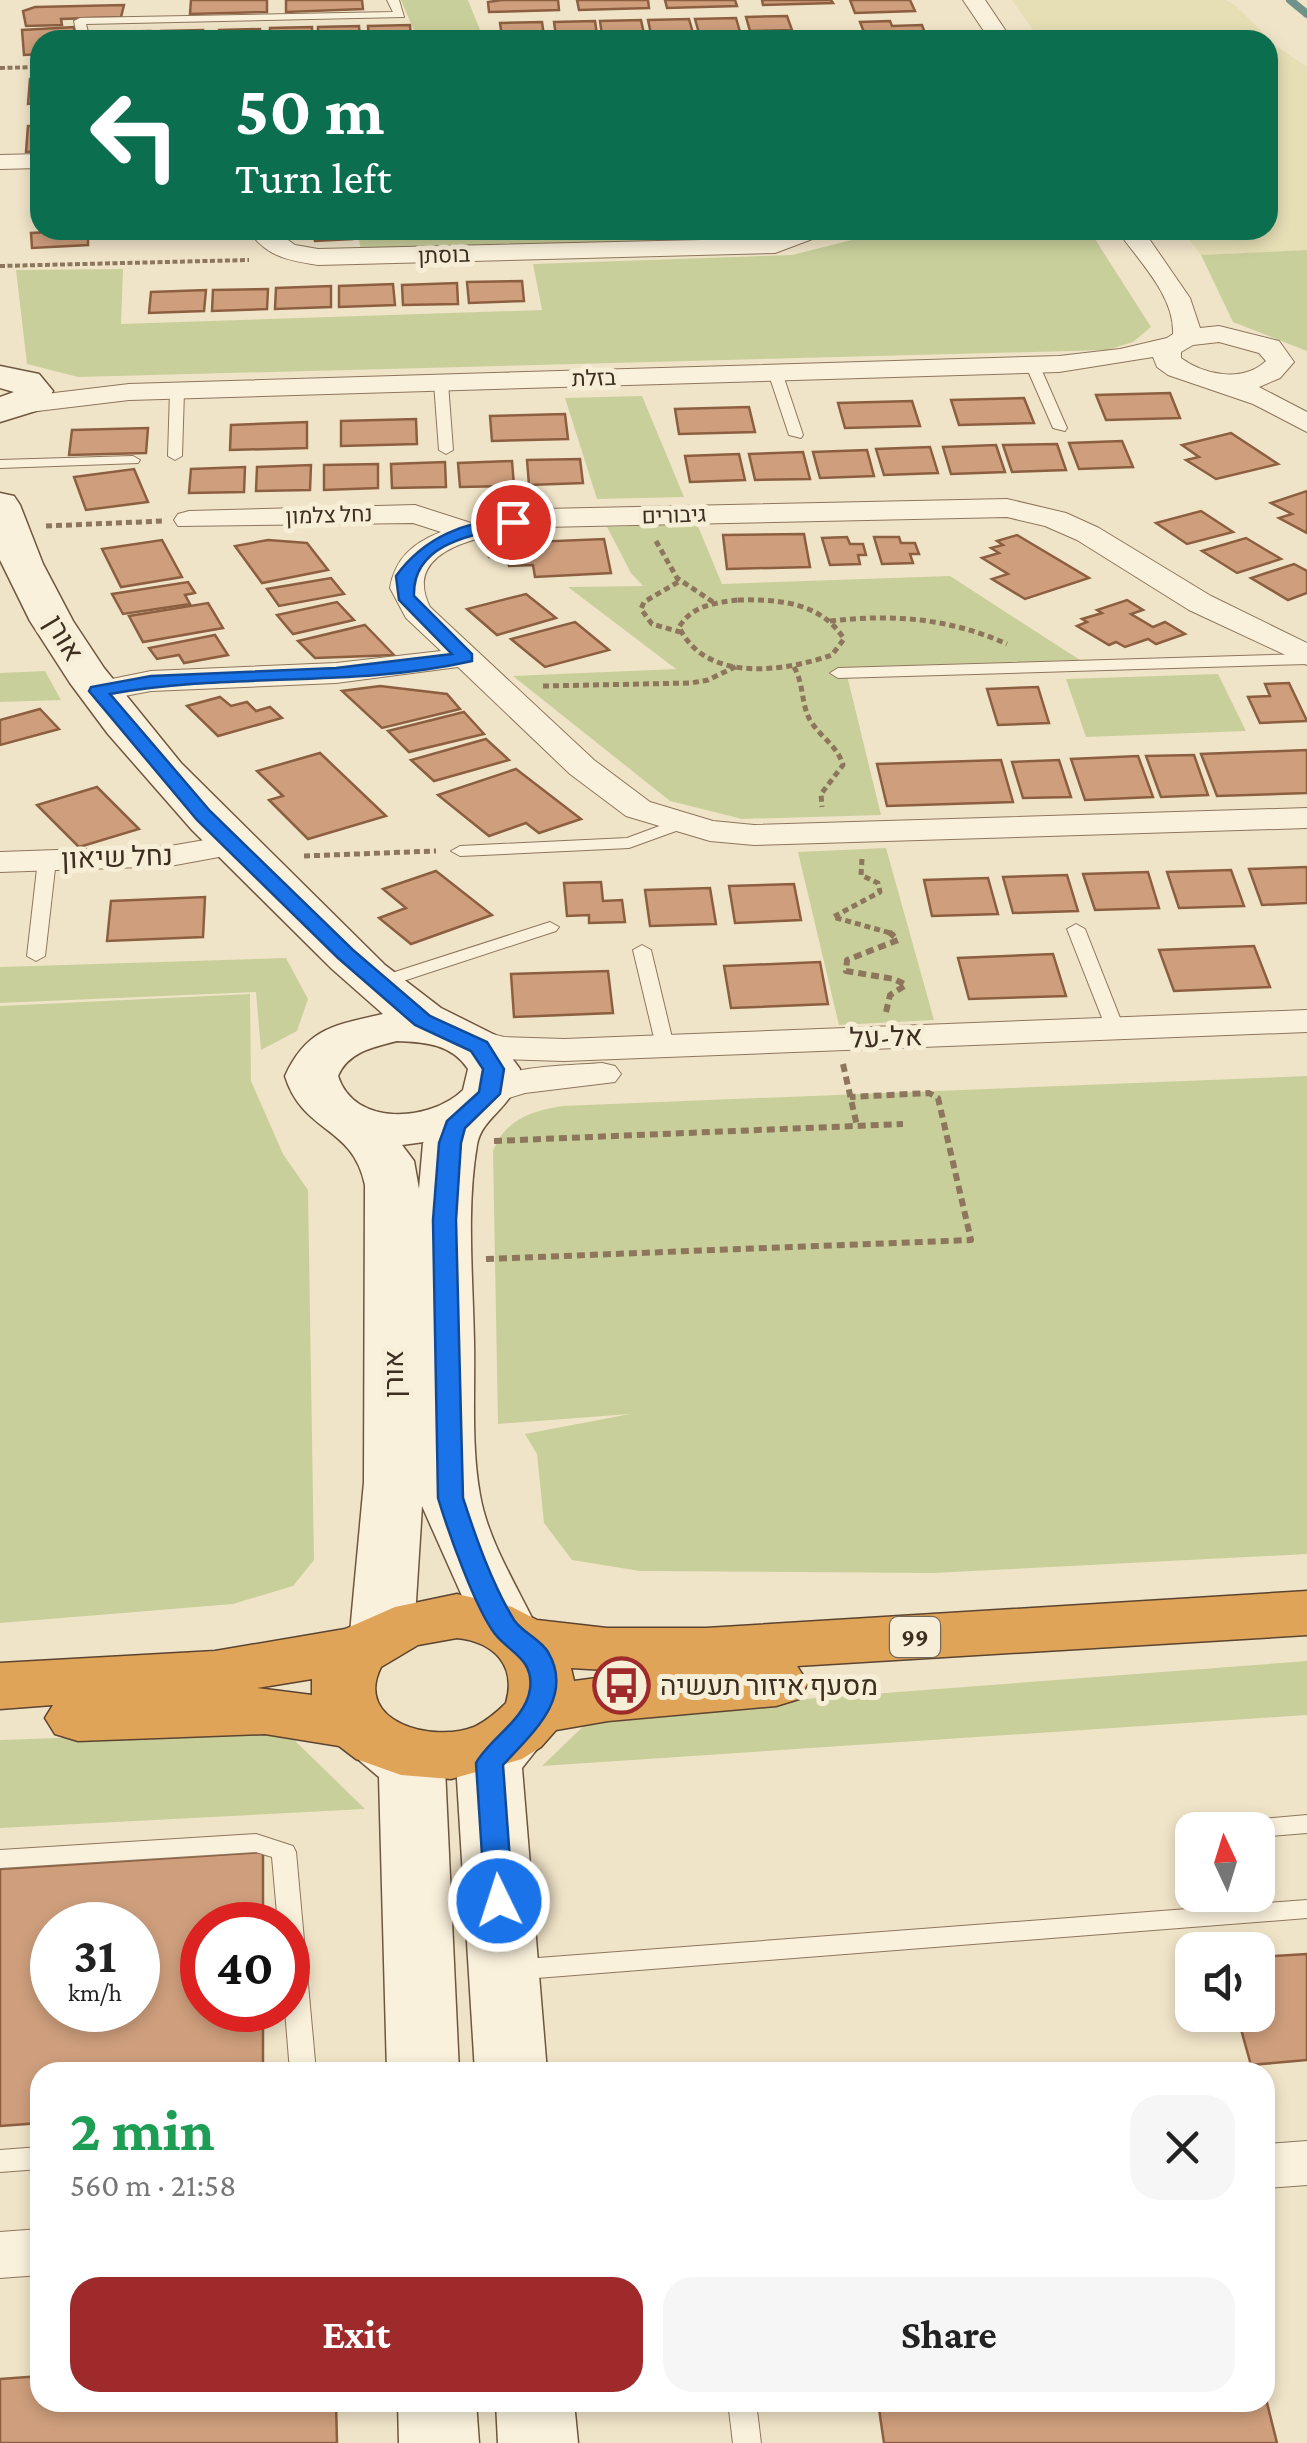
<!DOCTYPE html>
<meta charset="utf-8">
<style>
:root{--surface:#fff;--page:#f6f6f6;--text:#222;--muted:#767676;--accent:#9e2a2b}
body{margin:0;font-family:"Crimson Pro",Heebo,serif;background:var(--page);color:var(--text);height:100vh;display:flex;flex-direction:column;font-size:38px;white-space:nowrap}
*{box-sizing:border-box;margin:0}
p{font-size:32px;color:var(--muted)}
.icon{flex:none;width:55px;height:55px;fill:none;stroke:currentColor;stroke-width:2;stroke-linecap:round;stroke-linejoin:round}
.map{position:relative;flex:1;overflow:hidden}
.details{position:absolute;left:30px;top:2062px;width:1245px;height:350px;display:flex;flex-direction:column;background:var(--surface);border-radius:30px;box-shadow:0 5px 15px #0003}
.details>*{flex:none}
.hud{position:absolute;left:30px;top:30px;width:1248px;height:210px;border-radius:30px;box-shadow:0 5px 15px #0003;background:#0b6e4f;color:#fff;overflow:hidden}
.needle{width:65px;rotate:356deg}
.fabs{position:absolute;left:1175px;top:1812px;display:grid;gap:20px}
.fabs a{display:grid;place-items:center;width:100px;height:100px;border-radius:20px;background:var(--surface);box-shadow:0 5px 15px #0003;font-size:50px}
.speed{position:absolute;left:30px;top:1902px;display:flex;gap:20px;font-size:50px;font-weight:700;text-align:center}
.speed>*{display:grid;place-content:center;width:130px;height:130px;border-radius:50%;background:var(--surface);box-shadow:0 5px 15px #0003;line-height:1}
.speed small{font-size:25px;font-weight:400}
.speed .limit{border:15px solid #d22;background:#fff;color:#111}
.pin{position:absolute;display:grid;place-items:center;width:85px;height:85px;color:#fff;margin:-42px;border:5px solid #fff;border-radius:50%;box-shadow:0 2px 10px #0007}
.me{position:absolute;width:110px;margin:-55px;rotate:356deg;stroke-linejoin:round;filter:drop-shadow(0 0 8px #0008)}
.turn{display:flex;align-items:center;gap:35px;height:210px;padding:0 40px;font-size:45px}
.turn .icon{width:130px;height:130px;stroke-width:2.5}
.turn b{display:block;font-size:70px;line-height:85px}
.round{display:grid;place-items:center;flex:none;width:105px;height:105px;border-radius:30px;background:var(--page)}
.head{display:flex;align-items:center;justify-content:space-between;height:170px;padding:0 40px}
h1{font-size:60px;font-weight:700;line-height:75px;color:#1e9e55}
.primary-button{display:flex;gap:20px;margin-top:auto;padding:20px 40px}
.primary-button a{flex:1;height:115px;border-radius:30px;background:var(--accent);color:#fff;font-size:40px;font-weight:700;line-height:115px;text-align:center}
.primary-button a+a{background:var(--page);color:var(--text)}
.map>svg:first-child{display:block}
.farmland{fill:#e6deb5}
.green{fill:#c9cf9b}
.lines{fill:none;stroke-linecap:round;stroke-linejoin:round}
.stream{stroke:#6f938a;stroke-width:8}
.building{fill:#cf9f7d;stroke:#8d5f41;stroke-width:2.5;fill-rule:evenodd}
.lane-casing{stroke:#8d765c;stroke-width:2}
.street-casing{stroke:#8d765c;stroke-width:2}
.secondary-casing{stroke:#6f573f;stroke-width:3}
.highway-casing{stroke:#5b4430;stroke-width:3}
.path-far2{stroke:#8d765c;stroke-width:4;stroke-dasharray:5 2.5;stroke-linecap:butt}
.path-far1{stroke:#8d765c;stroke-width:5;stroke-dasharray:6 4;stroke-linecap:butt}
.path{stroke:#8d765c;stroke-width:6;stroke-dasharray:8 5;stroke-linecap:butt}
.lane{fill:#faf1dc;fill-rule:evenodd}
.street{fill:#faf1dc;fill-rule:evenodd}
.secondary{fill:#faf1dc;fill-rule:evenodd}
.highway{fill:#e0a458;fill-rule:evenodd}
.route{fill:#1a73e8;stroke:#114b97;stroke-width:2.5}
.labels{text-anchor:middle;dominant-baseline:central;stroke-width:10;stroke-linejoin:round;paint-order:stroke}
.far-street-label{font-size:22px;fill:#3d2e20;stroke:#f7eed8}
.shield{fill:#f7eed8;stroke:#756857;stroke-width:2.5}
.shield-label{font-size:25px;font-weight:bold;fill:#3d2e20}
.street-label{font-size:28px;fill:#3d2e20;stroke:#f7eed8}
.poi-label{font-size:28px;fill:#3d2e20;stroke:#f7eed8;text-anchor:start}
</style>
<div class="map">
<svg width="1307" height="2443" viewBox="0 0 1307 2443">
<rect width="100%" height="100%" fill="#f0e4c8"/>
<polygon class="farmland" points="1012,0 1226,0 1236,6 1276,46 1307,67 1307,250 1201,255 1182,230 1268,230 1268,40 1040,40"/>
<g class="green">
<polygon points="401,0 468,0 484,40 418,40"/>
<polygon points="357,230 694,230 698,238 575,246 361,250"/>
<polygon points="1093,236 1151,327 1133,342 1107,350 78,377 27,364 16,270 123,269 121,324 542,310 533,264 792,255 852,240"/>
<polygon points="1307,250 1307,351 1233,322 1201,255"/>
<polygon points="642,396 684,497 597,499 565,398"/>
<polygon points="697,524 722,584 950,576 1080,660 845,667 881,815 742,819 670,801 513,676 676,669 568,587 643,586 631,573 607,527"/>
<polygon points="45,671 61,700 0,702 0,673"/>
<polygon points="1218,674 1246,731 1086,737 1066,679"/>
<polygon points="886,848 934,1020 839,1025 798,852"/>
<polygon points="286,958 308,999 297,1031 261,1050 256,992 0,1003 0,967"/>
<polygon points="250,994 251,1081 283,1154 308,1190 314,1560 293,1586 233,1604 0,1623 0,1006"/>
<path d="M1307,1076V1554L933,1573L640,1571L572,1560L544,1523L537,1454L525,1434L630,1414L498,1424L493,1151C505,1120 531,1111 562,1106Z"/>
<polygon points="1307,1661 1307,1715 542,1766 595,1715"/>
<polygon points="284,1730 365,1809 0,1828 0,1740"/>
</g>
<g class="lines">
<polyline class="stream" points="1290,0 1307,14"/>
</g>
<g class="building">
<polygon points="191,0 267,0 267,12 190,14"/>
<polygon points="286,0 362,0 363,9 286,12"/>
<polygon points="502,0 558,0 559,10 489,12 488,2"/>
<polygon points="577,0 648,0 649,8 579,10"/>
<polygon points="665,0 735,0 737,6 667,8"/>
<polygon points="762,0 831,0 833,3 763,5"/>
<polygon points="850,0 910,0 915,11 855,13"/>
<polygon points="124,5 121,17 61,19 62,25 26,26 23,11 35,7"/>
<polygon points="787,16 792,30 750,31 746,17"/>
<polygon points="736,18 740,32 699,33 695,19"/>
<polygon points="689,19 693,33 651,34 648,20"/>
<polygon points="641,20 644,34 602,35 600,21"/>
<polygon points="595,21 597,35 556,36 554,22"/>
<polygon points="890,21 892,26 922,25 927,39 867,40 860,22"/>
<polygon points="542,22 544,36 502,37 500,23"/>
<polygon points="410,25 411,39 369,40 368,26"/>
<polygon points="359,26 360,40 318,40 318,27"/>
<polygon points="74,27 75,40 40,40 40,54 24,55 22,30"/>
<polygon points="312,27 312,40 269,40 270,28"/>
<polygon points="260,29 260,40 218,40 219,30"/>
<polygon points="203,30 203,40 161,40 161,31"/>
<polygon points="150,31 149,40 107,40 108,32"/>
<polygon points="30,79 40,79 40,103 28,104"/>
<polygon points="28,126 40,126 40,151 26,152"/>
<polygon points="88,230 88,245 32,248 31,233"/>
<polygon points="313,230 350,230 352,239 315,241"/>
<polygon points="522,281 524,301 469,303 467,282"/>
<polygon points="457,283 458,304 403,305 402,285"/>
<polygon points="393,284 395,305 339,307 339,286"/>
<polygon points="331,286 331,307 275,309 276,288"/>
<polygon points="268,289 267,309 212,311 213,290"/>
<polygon points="206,290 204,311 149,313 151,292"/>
<polygon points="1170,393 1180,418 1106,420 1096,395"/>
<polygon points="1024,398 1034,423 959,425 951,400"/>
<polygon points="912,401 920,426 845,428 838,403"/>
<polygon points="749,407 755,432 679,434 675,409"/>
<polygon points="565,414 568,439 492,441 490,416"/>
<polygon points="416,419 417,444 341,446 341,421"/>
<polygon points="307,422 307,448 230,450 231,425"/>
<polygon points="148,428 146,453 69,455 72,430"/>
<polygon points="1231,433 1278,464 1216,479 1186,460 1199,457 1182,445"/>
<polygon points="1122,441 1133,467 1079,469 1069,443"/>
<polygon points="1057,444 1066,470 1012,472 1003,445"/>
<polygon points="996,445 1005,472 951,474 943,447"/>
<polygon points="930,447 938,473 884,475 876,449"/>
<polygon points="867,450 874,476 820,478 813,452"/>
<polygon points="803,452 810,479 755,480 749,454"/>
<polygon points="739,454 745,480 690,482 685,456"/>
<polygon points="580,459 583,483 529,485 527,460"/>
<polygon points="512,461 514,486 460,487 458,463"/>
<polygon points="445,462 446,487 392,488 391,464"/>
<polygon points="378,464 378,488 324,490 324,465"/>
<polygon points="311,465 310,490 256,491 257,467"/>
<polygon points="245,467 244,492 189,493 191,469"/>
<polygon points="134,469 148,502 86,510 74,477"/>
<polygon points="1307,491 1307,533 1279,518 1292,514 1271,503"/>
<polygon points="1201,511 1233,532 1187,544 1156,523"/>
<polygon points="804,534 810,567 727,569 723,535"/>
<polygon points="1017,535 1089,578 1025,599 992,579 1008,574 982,558 999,553 991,548 1003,545 997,541"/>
<polygon points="847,537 850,544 863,544 866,555 858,555 860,564 830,565 822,538"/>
<polygon points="874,537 899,537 901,543 915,543 919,554 910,554 913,563 882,564"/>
<polygon points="1246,538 1281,559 1237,573 1202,551"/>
<polygon points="604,539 611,573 535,577 533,565 509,566 507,556 489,557 487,544"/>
<polygon points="162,540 182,577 121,587 102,549"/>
<polygon points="268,540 307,543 328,570 262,583 235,546"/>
<polygon points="1294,564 1307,571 1307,593 1288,600 1251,578"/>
<polygon points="331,578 344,594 279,606 267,589"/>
<polygon points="188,582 195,593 185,595 190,604 123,614 112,594"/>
<polygon points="526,594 556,618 497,635 467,609"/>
<polygon points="1127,600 1143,610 1131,614 1153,627 1165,622 1185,634 1156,644 1148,639 1125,647 1116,642 1109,645 1077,626 1087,622 1082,619 1102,613 1097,610"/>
<polygon points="337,602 354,620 293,634 277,615"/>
<polygon points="208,603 223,628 143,642 129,616"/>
<polygon points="575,622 609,650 545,667 511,639"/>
<polygon points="365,625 394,655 315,658 298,641"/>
<polygon points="215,635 228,655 184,663 179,655 157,659 149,648"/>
<polygon points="1289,683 1307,721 1260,723 1248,697 1270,696 1265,684"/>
<polygon points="380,686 447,694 460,709 382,728 342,691"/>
<polygon points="1038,687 1049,723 998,725 987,689"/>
<polygon points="220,697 231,706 247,702 256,711 270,707 282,718 218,736 187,706"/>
<polygon points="40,709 59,729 0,745 0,720"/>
<polygon points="464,712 484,734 409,752 388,731"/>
<polygon points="486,739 509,760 434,781 411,760"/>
<polygon points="1307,750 1307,793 1217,796 1201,754"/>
<polygon points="320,753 386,816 308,839 269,800 283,796 257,771"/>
<polygon points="1194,755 1208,795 1161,797 1146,756"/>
<polygon points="1138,756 1153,797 1085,800 1071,759"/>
<polygon points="1001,760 1013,802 887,806 877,764"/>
<polygon points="1059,760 1071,797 1023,798 1012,762"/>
<polygon points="516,769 581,819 539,833 526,823 489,836 438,795"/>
<polygon points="97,787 139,829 79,847 37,805"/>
<polygon points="1307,867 1307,903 1262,905 1249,869"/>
<polygon points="1231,870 1244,906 1179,908 1167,872"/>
<polygon points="436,871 492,915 411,944 379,918 406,908 383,889"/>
<polygon points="1148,872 1159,908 1095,910 1083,874"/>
<polygon points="1067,875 1078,911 1013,913 1003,877"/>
<polygon points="988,878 998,914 932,916 924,880"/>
<polygon points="601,882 603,901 622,900 625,922 589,923 589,915 567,916 564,883"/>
<polygon points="794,884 801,920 735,923 729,886"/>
<polygon points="710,888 716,924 650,926 645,890"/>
<polygon points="205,897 203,937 107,941 111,901"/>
<polygon points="1254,946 1270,987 1174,991 1159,950"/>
<polygon points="1053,954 1066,996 969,999 958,958"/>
<polygon points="820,962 828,1004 731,1008 724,966"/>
<polygon points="608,971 613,1013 514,1017 511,974"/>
<path d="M263,1852V1925H202V2010H263V2072H40V2123L0,2126V1869ZM52,1925H138V2010H52Z"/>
<polygon points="1307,1954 1307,2060 1251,2065 1237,2015 1258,2015 1258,1957"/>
<polygon points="40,2376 40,2402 336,2402 337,2443 0,2443 0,2379"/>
<polygon points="1265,2395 1277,2443 884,2443 878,2402 1265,2402"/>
</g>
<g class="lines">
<defs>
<g id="lane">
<polygon points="387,0 399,0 404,17 86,24 90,40 78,40 74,21 80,18 393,12"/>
<polygon points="1032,360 1039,364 1067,428 1065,431 1053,428 1025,364"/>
<polygon points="770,369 782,372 803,435 801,438 789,435 768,372"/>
<polygon points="441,379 448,383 453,450 446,454 439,450 434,383"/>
<polygon points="177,387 184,391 182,456 175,460 168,456 170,391"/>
<polygon points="133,456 140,460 138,463 0,468 0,460"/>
<polygon points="1307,654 1307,664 838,678 830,673 838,668"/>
<polygon points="681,818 690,823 687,827 629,848 460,856 451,851 460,846 627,838"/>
<polygon points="47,855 56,860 45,956 36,961 27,956 38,860"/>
<polygon points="550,922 559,927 556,931 385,987 373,987 370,983 373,979"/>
<polygon points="1076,924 1085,929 1124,1028 1122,1032 1115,1034 1106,1028 1067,929"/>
<polygon points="642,945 651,950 674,1046 665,1052 656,1046 633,950"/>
<polygon points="1307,1815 1307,1833 1258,1837 1258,1830 1225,1830 1228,1824 1237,1821"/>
<polygon points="256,1834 293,1846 296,1852 316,2072 290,2072 285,2010 288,2010 288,1925 278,1925 272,1857 256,1852 0,1868 0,1850"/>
<polygon points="1199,1895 1223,1895 1226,1906 1307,1900 1307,1918 511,1980 502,1977 498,1970 502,1963 511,1960 1201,1908"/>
<polygon points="40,2147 40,2169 0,2172 0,2150"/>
<polygon points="728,2402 756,2402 761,2443 733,2443"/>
</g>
<g id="street">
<polygon points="963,0 985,0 1012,40 990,40"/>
<polygon points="40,154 40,168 0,169 0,155"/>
<path d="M248,230H274L295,245L318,249L745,239C773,237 798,230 827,230L823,235L775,253L318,265C287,260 267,257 248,230Z"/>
<path d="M1117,230H1143L1190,298L1200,328L1219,326L1279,341L1294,362L1280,378L1259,387L1307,412V432L1253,404L1168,375L1157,367L1153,357L1059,372L129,400L21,413L7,405L21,397L129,384L1059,356L1120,349L1167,338L1173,334C1175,296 1138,260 1117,230ZM1219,342L1259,353L1266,361C1243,383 1204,375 1181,358V352L1193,345Z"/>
<path d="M1007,499L1066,513L1099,528L1211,596L1307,643V665L1189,610L1077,540L1045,526L1007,517L543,527C500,533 398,543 430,607L594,760L650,802L713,821L754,825L1307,808V828L754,845L710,841L626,816L570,774L458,667L336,683L151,691L98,701L87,698L82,691L87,684L151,671L336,663L441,651L406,618L390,588C395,558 413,543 441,532L413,523L178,526L174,520L178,514L189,511L415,505L471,523L543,509Z"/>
<polygon points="234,835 246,838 251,845 246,852 170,866 0,872 0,852 170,846"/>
<polygon points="1307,1010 1307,1032 564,1061 504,1059 452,1046 446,1038 452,1030 465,1027 504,1037 564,1039"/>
<path d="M602,1063L615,1066L621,1074L615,1082L525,1093L489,1104L476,1101L470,1093C489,1065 569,1066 602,1063Z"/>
<polygon points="1307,2141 1307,2185 1265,2188 1265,2144"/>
<polygon points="40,2229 40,2275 0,2278 0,2232"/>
</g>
<g id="secondary">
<polygon points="0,366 39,374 53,391 42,409 0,422 0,397 14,392 0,388"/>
<path d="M0,493L14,496L20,505L43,564L73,621L104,668L181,763L385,965L441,1008L495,1035L520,1069C517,1107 482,1115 477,1145C466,1209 473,1278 474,1343C475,1393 471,1446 480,1495C488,1541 517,1586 537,1628L527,1643L505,1650L483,1643L422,1506L414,1633L404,1648L382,1655L360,1648L350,1633L364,1482L365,1185C353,1125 303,1134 285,1076C307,1028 335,1025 383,1014L332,969L192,830L108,734L70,683L30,621L0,560ZM397,1041C425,1042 452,1044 468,1069L463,1090C430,1122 354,1127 338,1076C348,1052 373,1047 397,1041ZM424,1142L423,1143L419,1189L414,1161L402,1145Z"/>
<path d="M519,1707L542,1714L552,1730L522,1768L547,2072H475L456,1763C471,1736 489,1715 519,1707Z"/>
<path d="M383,1721C411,1729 430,1743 445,1768L459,2072H387L379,1777L360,1761L350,1744L360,1727Z"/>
<polygon points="398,2402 476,2402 479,2443 399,2443"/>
<polygon points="496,2402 574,2402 578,2443 498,2443"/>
</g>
<path id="highway" d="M1307,1591V1635L797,1666L808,1683L799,1699L776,1706L608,1721L556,1730L541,1747L522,1759L451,1779L401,1775L356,1759L339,1746L265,1734L78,1741L55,1734L45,1718L53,1705L0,1709V1663L215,1651L345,1629L395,1607L457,1594L512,1607L537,1620L607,1628H706ZM457,1638C494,1642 517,1665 506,1703C496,1713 486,1721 474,1727C434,1743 353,1723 381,1667L418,1645ZM571,1668L642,1672L574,1681ZM312,1679V1695L257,1688Z"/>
</defs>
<use href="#lane" class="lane-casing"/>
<use href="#street" class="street-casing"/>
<use href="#secondary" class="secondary-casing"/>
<use href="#highway" class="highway-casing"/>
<g class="path-far2">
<polyline points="0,68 40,67"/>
<polyline points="0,266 249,260"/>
</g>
<g class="path-far1">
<polyline points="46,526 163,521"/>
<polyline points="656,541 677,578 713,602"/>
<polyline points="678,582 644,602 641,609 652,624 680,632"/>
<path d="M738,600C778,599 821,602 844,639L832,655C782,672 706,683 679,627C693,605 714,603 738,600Z"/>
<path d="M830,621C893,614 949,618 1007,644"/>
<path d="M794,667C804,684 801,704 810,720C820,737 837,745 843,765L821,794L822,807"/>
<polyline points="543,686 691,683 708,680 737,666"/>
<polyline points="304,856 436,851"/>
<polyline points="862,859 861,875 878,883 880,892 833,917 894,934"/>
</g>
<g class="path">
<polyline points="886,1012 890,995 906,985 894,979 846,971 847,960 898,940 889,932"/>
<polyline points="843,1064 857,1126"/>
<polyline points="494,1141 903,1124"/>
<polyline points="486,1259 971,1240 938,1098 929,1093 850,1097"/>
</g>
<use href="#lane" class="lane"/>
<use href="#street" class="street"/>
<use href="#secondary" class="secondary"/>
<use href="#highway" class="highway"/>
</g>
<path class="route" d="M513,517L519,518V525C478,534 412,541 414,596L472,654V661C354,688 229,672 110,694L210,811L353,950L430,1016L487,1042L504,1069L500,1094L465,1128L461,1143L456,1220L463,1498C476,1538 492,1584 514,1620C523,1633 540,1639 548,1652C575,1698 531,1734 503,1765L513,1901L509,1909L499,1912L489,1909L485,1901L476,1763C490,1738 526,1719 530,1689C534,1659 510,1653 495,1634C475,1608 448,1531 438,1498L433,1220L439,1143L447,1121L479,1092L483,1069L471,1051L415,1025L338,958L197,820L89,691L91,687L151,676L336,668L452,654L399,600L396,576C425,536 465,522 513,517Z"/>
<defs>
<symbol id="bus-ring" viewBox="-11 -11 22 22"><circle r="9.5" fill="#f7eed8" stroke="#9e2a2b" stroke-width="1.5"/><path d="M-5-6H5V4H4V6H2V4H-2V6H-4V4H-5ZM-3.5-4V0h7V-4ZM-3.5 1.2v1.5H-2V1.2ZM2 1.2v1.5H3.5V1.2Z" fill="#9e2a2b"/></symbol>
</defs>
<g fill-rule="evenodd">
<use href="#bus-ring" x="590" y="1654" width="63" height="63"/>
</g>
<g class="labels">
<g class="far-street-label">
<text transform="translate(444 255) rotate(-2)">בוסתן</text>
<text transform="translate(594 378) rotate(-2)">בזלת</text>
<text transform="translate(329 515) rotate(-2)">נחל צלמון</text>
<text transform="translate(674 515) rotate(-2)">גיבורים</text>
</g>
<rect class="shield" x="890" y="1617" width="50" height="40" rx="8"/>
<g class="shield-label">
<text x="915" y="1637">99</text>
</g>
<g class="street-label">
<text transform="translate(64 638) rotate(59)">אורן</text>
<text transform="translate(117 857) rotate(-2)">נחל שיאון</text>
<text transform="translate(886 1037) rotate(-2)">אל-על</text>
<text transform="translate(393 1374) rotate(-90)">אורן</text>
</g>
<g class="poi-label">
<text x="660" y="1685">מסעף איזור תעשיה</text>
</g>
</g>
</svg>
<div class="fabs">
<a><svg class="needle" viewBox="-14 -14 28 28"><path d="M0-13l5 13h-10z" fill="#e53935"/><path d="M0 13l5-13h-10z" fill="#767676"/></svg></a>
<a><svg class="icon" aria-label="sound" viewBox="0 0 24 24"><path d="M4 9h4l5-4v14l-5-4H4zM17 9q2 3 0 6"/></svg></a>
</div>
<div class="speed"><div>31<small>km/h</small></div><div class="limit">40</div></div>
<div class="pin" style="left:513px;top:522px;background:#d93025"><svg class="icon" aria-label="arrive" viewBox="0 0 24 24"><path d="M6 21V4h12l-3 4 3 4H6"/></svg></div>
<svg class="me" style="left:499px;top:1901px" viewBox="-20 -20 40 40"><circle r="17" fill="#1a73e8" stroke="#fff" stroke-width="3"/><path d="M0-11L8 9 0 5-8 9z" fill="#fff"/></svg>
<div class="hud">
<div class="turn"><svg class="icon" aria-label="left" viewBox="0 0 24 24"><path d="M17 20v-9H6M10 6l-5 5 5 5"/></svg><div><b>50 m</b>Turn left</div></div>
</div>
<section class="details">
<div class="head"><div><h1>2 min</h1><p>560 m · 21:58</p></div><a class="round"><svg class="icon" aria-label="close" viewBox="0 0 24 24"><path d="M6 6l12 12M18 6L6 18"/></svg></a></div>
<div class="primary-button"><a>Exit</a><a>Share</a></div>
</section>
</div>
